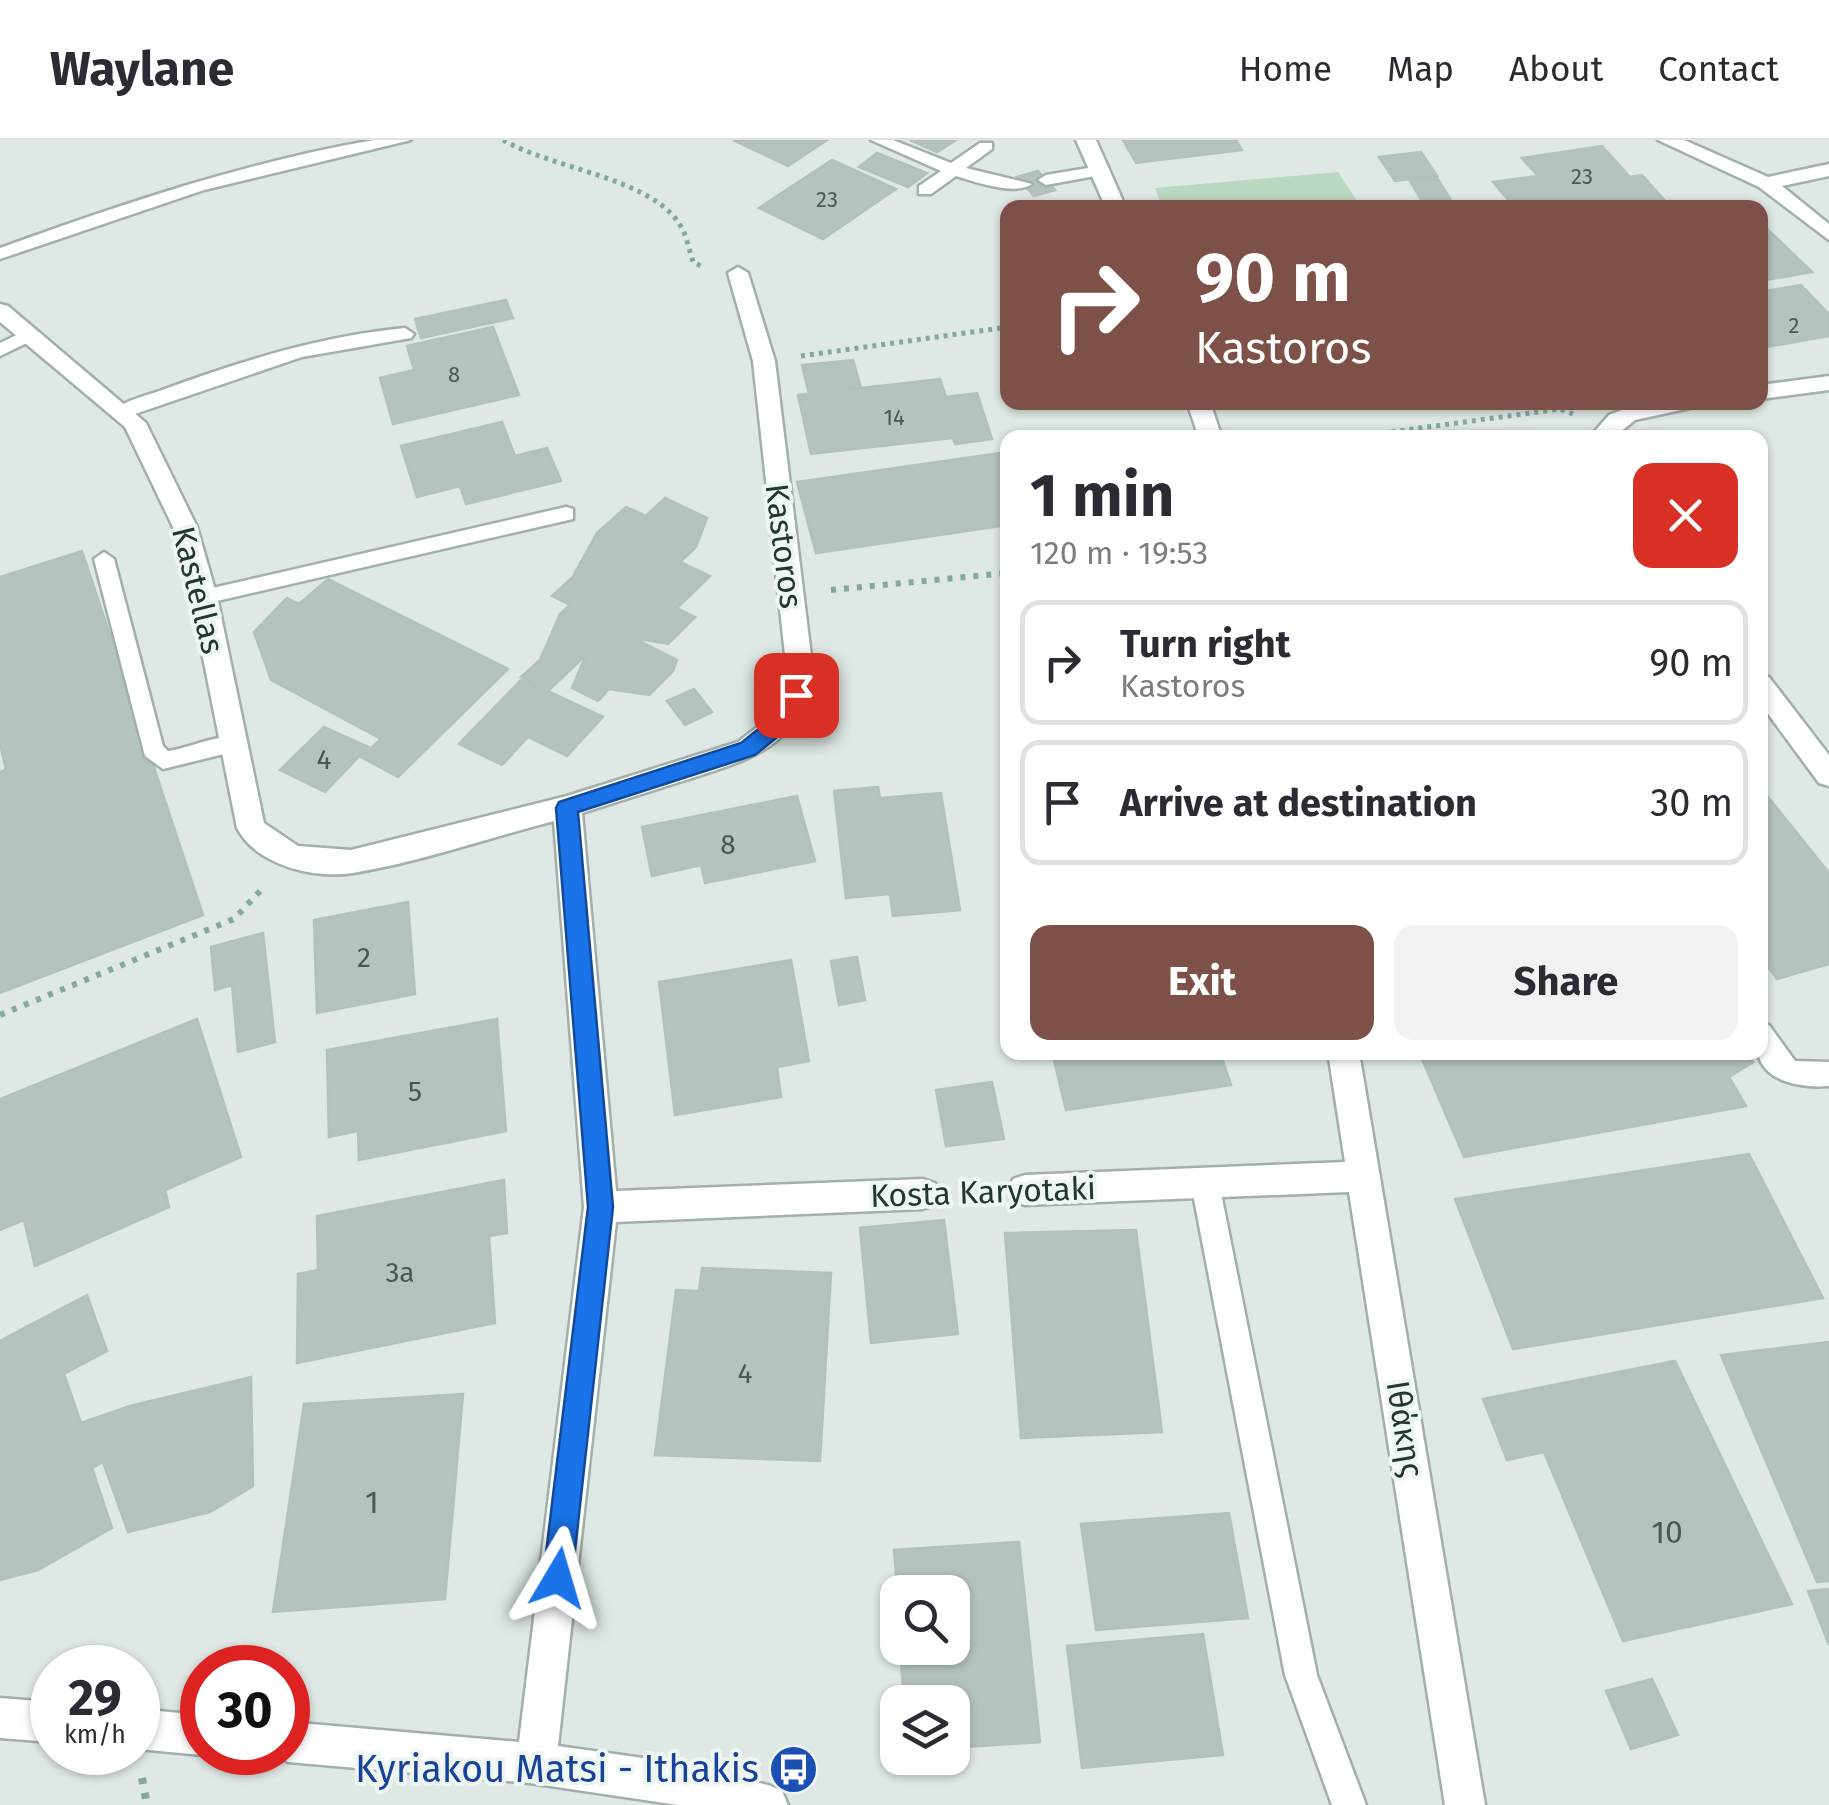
<!DOCTYPE html>
<meta charset="utf-8">
<style>
:root{--surface:#fff;--page:#f2f2f3;--text:#2b2b33;--muted:#7c7c81;--line:#e1e1e2;--accent:#7e5148}
body{margin:0;font-family:"Fira Sans",sans-serif;background:var(--page);color:var(--text);height:100vh;display:flex;flex-direction:column;font-size:38px;white-space:nowrap}
*{box-sizing:border-box;margin:0}
p{font-size:32px;color:var(--muted)}
.icon{flex:none;width:55px;height:55px;fill:none;stroke:currentColor;stroke-width:2;stroke-linecap:round;stroke-linejoin:round}
.map{position:relative;flex:1;overflow:hidden}
.drawer{position:absolute;left:1000px;top:290px;width:768px;height:630px;display:flex;flex-direction:column;background:var(--surface);border-radius:20px;box-shadow:0 2px 8px #0004}
.drawer>*{flex:none}
.guide{position:absolute;left:1000px;top:60px;width:768px;height:210px;border-radius:20px;box-shadow:0 2px 8px #0004;background:#7e5148;color:#fff;overflow:hidden}
.buttons{position:absolute;left:880px;top:1435px;display:grid;gap:20px}
.buttons a{display:grid;place-items:center;width:90px;height:90px;border-radius:20px;background:var(--surface);box-shadow:0 2px 8px #0004;font-size:50px}
.speed{position:absolute;left:30px;top:1505px;display:flex;gap:20px;font-size:50px;font-weight:700;text-align:center}
.speed>*{display:grid;place-content:center;width:130px;height:130px;border-radius:50%;background:var(--surface);box-shadow:0 2px 8px #0004;line-height:1}
.speed small{font-size:25px;font-weight:400}
.speed .limit{border:15px solid #d22;background:#fff;color:#111}
.pin{position:absolute;display:grid;place-items:center;width:85px;height:85px;color:#fff;margin:-42px;border-radius:20px;box-shadow:0 5px 15px #0006}
.me{position:absolute;width:110px;margin:-55px;rotate:7deg;stroke-linejoin:round;filter:drop-shadow(0 0 8px #0008)}
.turn{display:flex;align-items:center;gap:35px;height:210px;padding:0 30px;font-size:45px}
.turn .icon{width:130px;height:130px;stroke-width:2.5}
.turn b{display:block;font-size:70px;line-height:85px}
.round{display:grid;place-items:center;flex:none;width:105px;height:105px;border-radius:20px;background:var(--page)}
.summary{display:flex;align-items:center;justify-content:space-between;height:170px;padding:0 30px}
h1{font-size:60px;font-weight:700;line-height:75px}
.cta{display:flex;gap:20px;margin-top:auto;padding:20px 30px}
.cta a{flex:1;height:115px;border-radius:20px;background:var(--accent);color:#fff;font-size:40px;font-weight:700;line-height:115px;text-align:center}
.cta a+a{background:var(--page);color:var(--text)}
ul{padding:0;list-style:none}
li{display:flex;align-items:center;gap:30px;height:125px;margin:0 20px 15px;padding:0 10px;border:5px solid var(--line);border-radius:20px}
li div{flex:1}
li b{display:block;font-size:38px}
li em{font-style:normal}
header{display:flex;align-items:center;gap:60px;box-sizing:border-box;height:140px;padding:0 50px;background:var(--surface);border-bottom:2px solid var(--line)}
header strong{font-size:48px}
nav{display:flex;gap:55px;margin-inline-start:auto;font-size:35px}
.map>svg:first-child{display:block}
.green{fill:#b9d8c1}
.building{fill:#b4c3bd;stroke:#b2c1bb;stroke-width:2.5}
.lines{fill:none;stroke-linecap:round;stroke-linejoin:round}
.service-casing{stroke:#a3afab;stroke-width:5}
.minor-casing{stroke:#a3afab;stroke-width:5}
.path-far2{stroke:#82a99d;stroke-width:5;stroke-dasharray:4 5;stroke-linecap:butt}
.path-far1{stroke:#82a99d;stroke-width:6;stroke-dasharray:5 8;stroke-linecap:butt}
.path{stroke:#82a99d;stroke-width:8;stroke-dasharray:6 9;stroke-linecap:butt}
.service{fill:#fff;fill-rule:evenodd}
.minor{fill:#fff;fill-rule:evenodd}
.route{fill:#1a73e8;stroke:#114b97;stroke-width:2.5}
.labels{text-anchor:middle;dominant-baseline:central;stroke-width:8;stroke-linejoin:round;paint-order:stroke}
.far-number-label{font-size:22px;fill:#465a54}
.number-label{font-size:28px;fill:#465a54}
.street-label{font-size:32px;fill:#223731;stroke:#eff6f2}
.near-number-label{font-size:32px;fill:#465a54}
.near-transit-label{font-size:38px;fill:#164399;stroke:#eff6f2;text-anchor:end}
</style>
<header>
<strong>Waylane</strong>
<nav><a>Home</a><a>Map</a><a>About</a><a>Contact</a></nav>
</header>
<div class="map">
<svg width="1829" height="1665" viewBox="0 0 1829 1665">
<rect width="100%" height="100%" fill="#dfe8e4"/>
<polygon class="green" points="1338,32 1361,67 1162,67 1155,48"/>
<g class="building">
<polygon points="733,0 827,0 788,26"/>
<polygon points="910,0 956,0 937,12"/>
<polygon points="1123,0 1236,0 1242,10 1136,23"/>
<polygon points="1602,6 1630,37 1642,35 1667,63 1639,68 1515,68 1493,42 1538,36 1522,18"/>
<polygon points="1421,12 1437,36 1395,41 1379,17"/>
<polygon points="877,13 927,33 908,47 859,27"/>
<polygon points="832,20 896,49 823,99 759,68"/>
<polygon points="1038,31 1046,40 1055,50 1034,56 1017,37"/>
<polygon points="1437,38 1454,65 1426,68 1410,41"/>
<polygon points="1760,83 1761,83 1812,132 1760,141"/>
<polygon points="1801,145 1829,174 1829,196 1760,208 1760,152"/>
<polygon points="506,160 513,178 421,198 415,179"/>
<polygon points="493,187 519,255 393,284 380,238 414,230 407,206"/>
<polygon points="853,220 861,248 809,254 802,225"/>
<polygon points="940,239 946,257 977,253 992,299 955,304 953,298 811,314 798,255"/>
<polygon points="502,282 515,316 547,308 561,341 466,364 460,346 417,357 401,306"/>
<polygon points="1008,312 1008,385 816,413 797,342"/>
<polygon points="665,358 707,378 696,407 680,422 710,436 677,468 695,477 668,504 634,498 677,520 673,531 649,555 609,549 598,561 572,548 586,515 548,551 521,537 540,520 560,474 570,465 552,456 572,438 597,393 626,367 646,376"/>
<polygon points="82,411 203,775 0,853 0,632 6,630 0,604 0,437"/>
<polygon points="328,439 508,529 398,637 361,617 381,599 271,540 254,492 287,458 299,464"/>
<polygon points="522,539 603,577 567,616 528,597 502,625 459,604"/>
<polygon points="694,549 712,572 685,585 667,561"/>
<polygon points="324,587 368,607 325,652 280,630"/>
<polygon points="878,647 880,658 941,653 960,770 893,776 890,754 846,758 834,651"/>
<polygon points="1760,647 1829,733 1829,824 1777,839 1760,816"/>
<polygon points="797,656 815,721 705,743 701,725 652,736 642,687"/>
<polygon points="408,762 415,854 317,873 314,780"/>
<polygon points="263,793 275,902 238,912 232,845 215,850 211,807"/>
<polygon points="857,817 865,860 839,865 831,821"/>
<polygon points="791,820 809,921 777,927 781,957 675,975 659,842"/>
<polygon points="197,879 241,1017 165,1050 169,1067 35,1126 24,1080 0,1090 0,959"/>
<polygon points="497,879 506,991 359,1020 358,991 329,997 327,910"/>
<polygon points="1052,912 1220,912 1231,945 1066,970"/>
<polygon points="1419,912 1747,912 1753,922 1729,937 1746,966 1464,1017"/>
<polygon points="992,942 1004,999 946,1006 936,950"/>
<polygon points="1749,1014 1823,1158 1513,1209 1455,1059"/>
<polygon points="504,1040 507,1093 489,1096 495,1183 297,1223 298,1134 318,1130 317,1076"/>
<polygon points="944,1080 958,1194 871,1203 860,1088"/>
<polygon points="1136,1090 1162,1292 1021,1298 1005,1093"/>
<polygon points="702,1128 831,1133 820,1321 655,1315 676,1150 699,1151"/>
<polygon points="87,1155 107,1211 64,1234 81,1283 130,1266 251,1237 253,1346 210,1372 128,1392 103,1322 92,1328 112,1388 38,1430 0,1440 0,1201"/>
<polygon points="1829,1202 1829,1441 1817,1442 1721,1215"/>
<polygon points="1675,1221 1792,1464 1623,1501 1544,1312 1507,1320 1483,1259"/>
<polygon points="463,1254 445,1459 273,1472 304,1264"/>
<polygon points="1229,1373 1248,1478 1096,1490 1081,1384"/>
<polygon points="1019,1402 1040,1602 952,1608 952,1562 904,1562 900,1508 952,1508 952,1452 898,1452 898,1460 894,1410"/>
<polygon points="1829,1449 1829,1505 1808,1451"/>
<polygon points="1203,1494 1223,1615 1082,1628 1067,1506"/>
<polygon points="1652,1539 1678,1595 1631,1609 1606,1551"/>
</g>
<g class="lines">
<defs>
<g id="service">
<path d="M374,0H411L204,50L0,119V108C122,64 246,22 374,0Z"/>
<path d="M871,0H893L951,23L980,3H992V9L966,28L1032,44C1014,56 976,42 956,36L931,54H919V46L941,31Z"/>
<polygon points="1100,26 1106,28 1106,34 1046,45 1038,40 1046,35"/>
<path d="M405,188L414,194L411,198L302,217L129,276L122,278L113,272C124,260 146,256 162,250C241,221 321,196 405,188Z"/>
<polygon points="29,189 38,195 35,199 0,216 0,203"/>
<polygon points="566,367 573,369 573,379 204,464 194,457 204,450"/>
<path d="M104,412L114,419L163,606L168,611C190,608 219,593 240,598L243,604L240,610L163,629L145,616L94,419Z"/>
<path d="M1760,882L1769,885L1795,921L1829,922V946C1806,948 1764,944 1758,913C1757,909 1760,891 1760,882Z"/>
<polygon points="1205,1030 1215,1034 1219,1043 1317,1535 1366,1665 1332,1665 1285,1535 1191,1043 1195,1034"/>
</g>
<g id="minor">
<polygon points="1076,0 1096,0 1126,68 1106,68"/>
<polygon points="1658,0 1684,0 1768,37 1829,24 1829,36 1782,46 1829,84 1829,100 1759,47"/>
<path d="M738,127L748,133L775,221L812,524C804,607 755,617 686,640C651,651 616,662 582,673L616,1051L923,1039L935,1043L939,1054L935,1065L923,1069L616,1082L558,1606L650,1619L768,1645L782,1651L788,1665H678L530,1643L288,1622L272,1612H288V1582L519,1602L584,1067L554,681C488,698 420,722 353,733C314,739 256,725 237,688L191,457L173,387L125,287L0,182V164L8,166L146,283L197,387L217,457L264,683L298,706L351,710L567,656L738,602L769,578L783,554L786,524L753,221L728,133Z"/>
<polygon points="1829,236 1829,250 1760,259 1760,245"/>
<polygon points="1187,262 1210,262 1222,298 1199,298"/>
<polygon points="1642,262 1698,262 1695,267 1635,280 1613,298 1589,298 1609,275"/>
<polygon points="1760,534 1769,537 1829,615 1829,646 1819,643 1760,563"/>
<polygon points="1328,912 1359,912 1485,1665 1445,1665 1349,1052 1025,1065 1013,1061 1009,1050 1013,1039 1025,1035 1345,1022"/>
<polygon points="0,1558 52,1562 52,1602 0,1598"/>
<polygon points="138,1569 202,1575 202,1612 208,1612 202,1615 138,1609"/>
</g>
</defs>
<use href="#service" class="service-casing"/>
<use href="#minor" class="minor-casing"/>
<g class="path-far2">
<path d="M503,0C550,28 652,38 680,85C687,96 689,110 693,122L703,127"/>
<polyline points="801,216 1008,187"/>
<polyline points="1347,298 1560,269 1573,274"/>
</g>
<g class="path-far1">
<polyline points="831,450 1008,433"/>
<polyline points="0,875 234,779 262,749"/>
</g>
<polyline class="path" points="142,1638 147,1665"/>
<use href="#service" class="service"/>
<use href="#minor" class="minor"/>
</g>
<polygon class="route" points="796,548 806,555 786,590 755,615 578,672 613,1067 572,1438 568,1448 558,1452 548,1448 543,1438 588,1067 556,668 559,662 741,603 771,579 788,550"/>
<defs>
<symbol id="bus-disc" viewBox="-11 -11 22 22"><circle r="9.5" fill="#1a4fb4" stroke="#eff6f2"/><path d="M-5-6H5V4H4V6H2V4H-2V6H-4V4H-5ZM-3.5-4V0h7V-4ZM-3.5 1.2v1.5H-2V1.2ZM2 1.2v1.5H3.5V1.2Z" fill="#fff"/></symbol>
</defs>
<g fill-rule="evenodd">
<use href="#bus-disc" x="766" y="1602" width="55" height="55"/>
</g>
<g class="labels">
<g class="far-number-label">
<text x="1582" y="36">23</text>
<text x="827" y="59">23</text>
<text x="1794" y="185">2</text>
<text x="454" y="234">8</text>
<text x="894" y="277">14</text>
</g>
<g class="number-label">
<text x="324" y="619">4</text>
<text x="728" y="704">8</text>
<text x="364" y="817">2</text>
<text x="415" y="951">5</text>
<text x="400" y="1132">3a</text>
<text x="745" y="1233">4</text>
</g>
<g class="street-label">
<text transform="translate(784 406) rotate(83)">Kastoros</text>
<text transform="translate(198 450) rotate(76)">Kastellas</text>
<text transform="translate(983 1052) rotate(-2)">Kosta Karyotaki</text>
<text transform="translate(1405 1289) rotate(81)">Ιθάκης</text>
</g>
<g class="near-number-label">
<text x="372" y="1362">1</text>
<text x="1667" y="1392">10</text>
</g>
<g class="near-transit-label">
<text x="759" y="1629">Kyriakou Matsi - Ithakis</text>
</g>
</g>
</svg>
<div class="buttons">
<a><svg class="icon" aria-label="search" viewBox="0 0 24 24"><circle cx="10" cy="10" r="6"/><path d="M15 15l6 6"/></svg></a>
<a><svg class="icon" aria-label="layers" viewBox="0 0 24 24"><path d="M12 4l9 5-9 5-9-5zM3 14l9 5 9-5"/></svg></a>
</div>
<div class="speed"><div>29<small>km/h</small></div><div class="limit">30</div></div>
<div class="pin" style="left:796px;top:555px;background:#d93025"><svg class="icon" aria-label="arrive" viewBox="0 0 24 24"><path d="M6 21V4h12l-3 4 3 4H6"/></svg></div>
<svg class="me" style="left:558px;top:1438px" viewBox="-20 -20 40 40"><path d="M0-17L14 15 0 8-14 15z" fill="#1a73e8" stroke="#fff" stroke-width="4"/></svg>
<div class="guide">
<div class="turn"><svg class="icon" aria-label="right" viewBox="0 0 24 24"><path d="M7 20v-9h11M14 6l5 5-5 5"/></svg><div><b>90 m</b>Kastoros</div></div>
</div>
<section class="drawer">
<div class="summary"><div><h1>1 min</h1><p>120 m · 19:53</p></div><a class="round" style="background:#d93025;color:#fff"><svg class="icon" aria-label="close" viewBox="0 0 24 24"><path d="M6 6l12 12M18 6L6 18"/></svg></a></div>
<ul>
<li><svg class="icon" aria-label="right" viewBox="0 0 24 24"><path d="M7 20v-9h11M14 6l5 5-5 5"/></svg><div><b>Turn right</b><p>Kastoros</p></div><em>90 m</em></li>
<li><svg class="icon" aria-label="arrive" viewBox="0 0 24 24"><path d="M6 21V4h12l-3 4 3 4H6"/></svg><div><b>Arrive at destination</b></div><em>30 m</em></li>
</ul>
<div class="cta"><a>Exit</a><a>Share</a></div>
</section>
</div>
